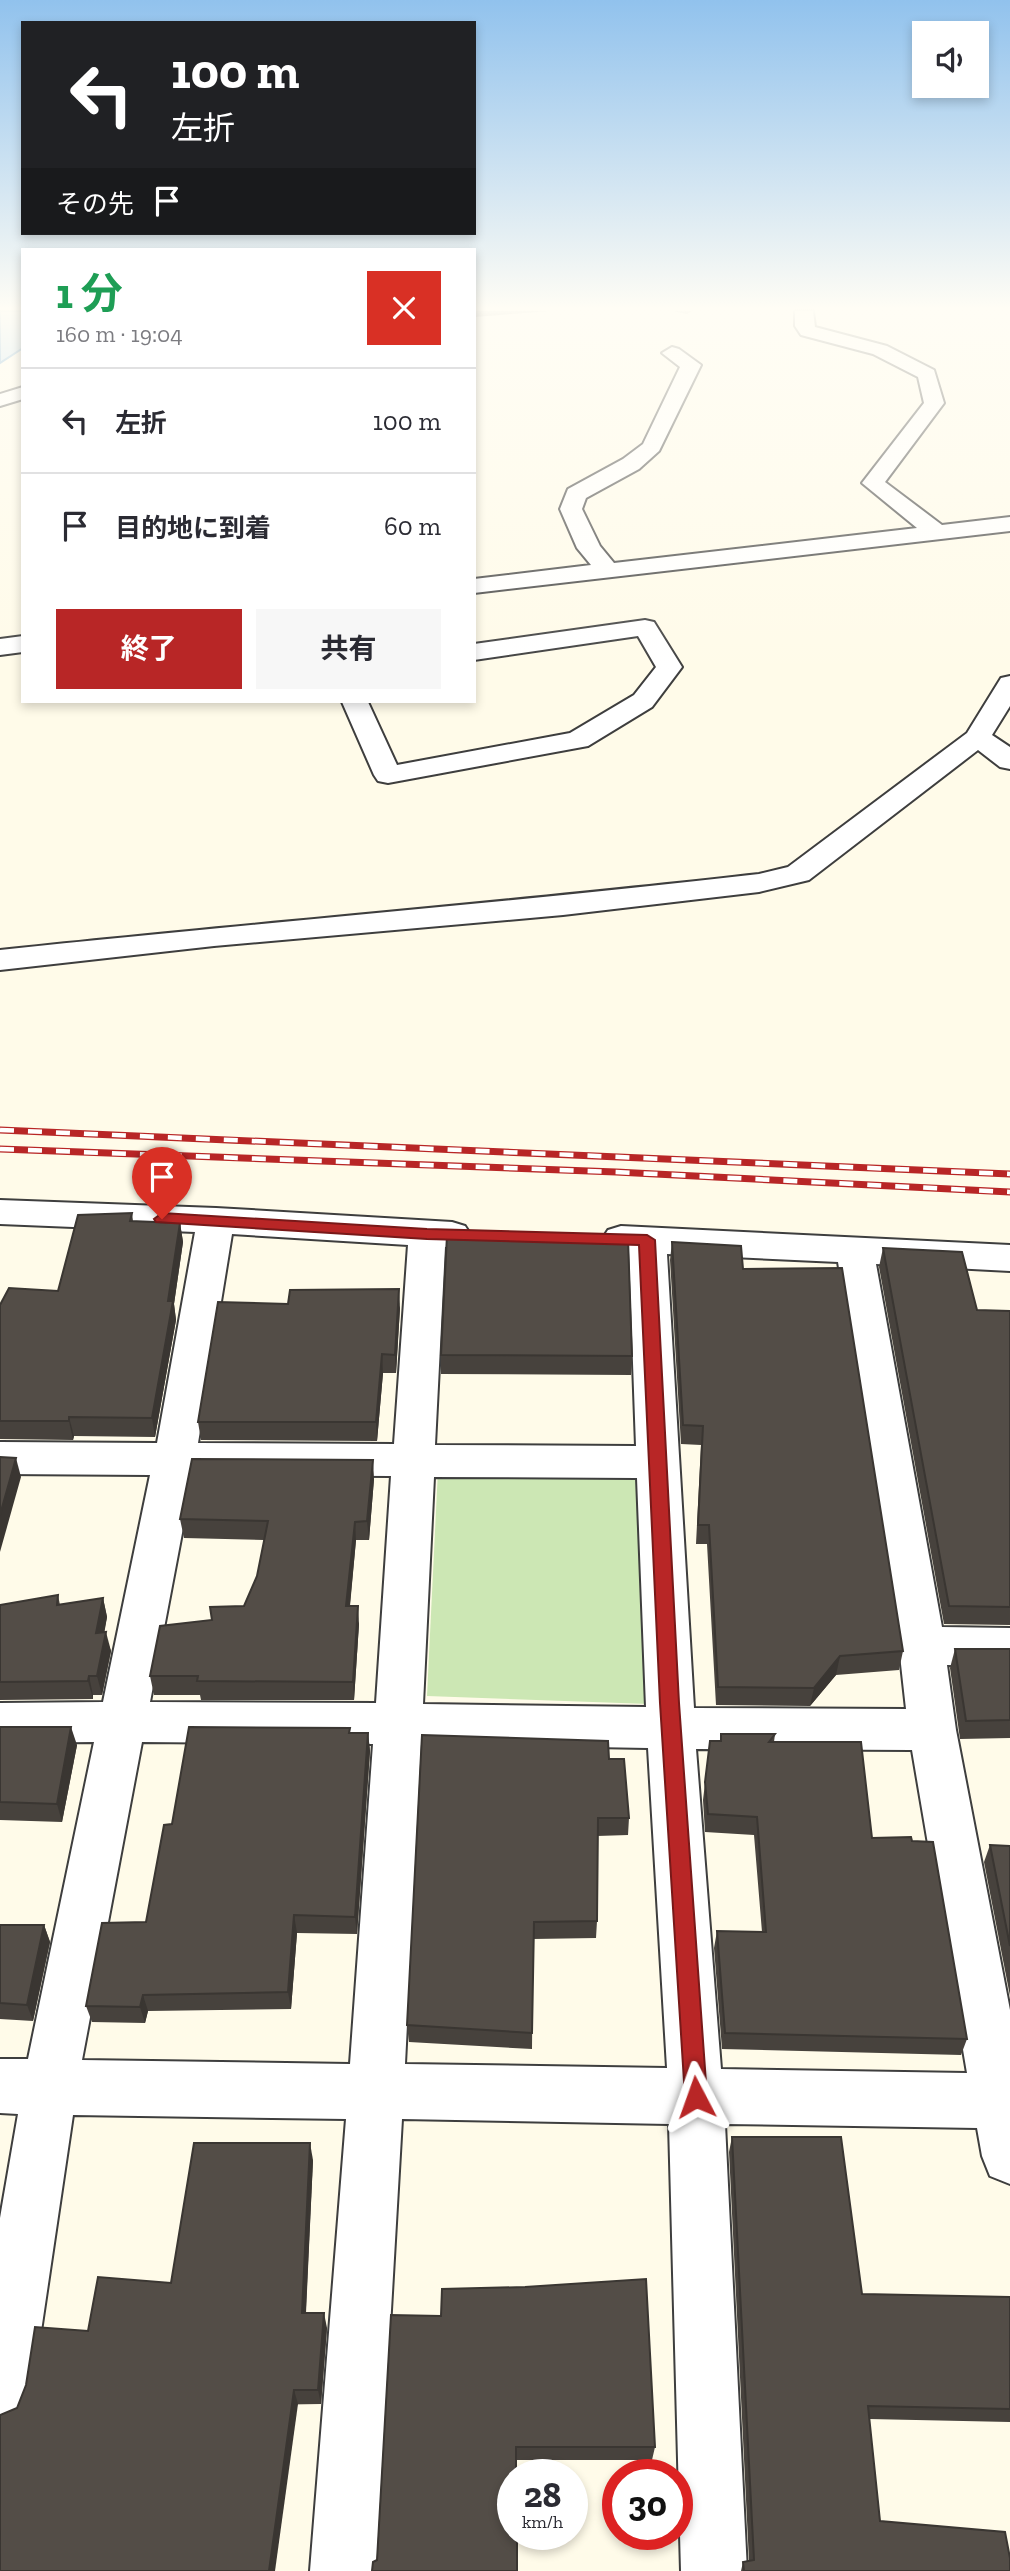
<!DOCTYPE html>
<html lang="ja">
<meta charset="utf-8">
<style>
:root{--surface:#fff;--page:#f7f7f7;--text:#2b2b33;--muted:#7c7c81;--line:#e1e1e2;--accent:#b82626}
body{margin:0;font-family:"Zilla Slab","Noto Sans JP",serif;background:var(--page);color:var(--text);height:100vh;display:flex;flex-direction:column;font-size:26px;white-space:nowrap}
*{box-sizing:border-box;margin:0}
p{font-size:23px;color:var(--muted)}
.icon{flex:none;width:38px;height:38px;fill:none;stroke:currentColor;stroke-width:2;stroke-linecap:round;stroke-linejoin:round}
.map{position:relative;flex:1;overflow:hidden}
.drawer{position:absolute;left:21px;top:248px;width:455px;height:455px;display:flex;flex-direction:column;background:var(--surface);border-radius:0px;box-shadow:0 4px 10px #0003}
.drawer>*{flex:none}
.top-card{position:absolute;left:21px;top:21px;width:455px;height:214px;border-radius:0px;box-shadow:0 4px 10px #0003;background:#202124;color:#fff;overflow:hidden}
.fabs{position:absolute;left:912px;top:21px;display:grid;gap:14px}
.fabs a{display:grid;place-items:center;width:77px;height:77px;border-radius:0px;background:var(--surface);box-shadow:0 4px 10px #0003;font-size:35px}
.speed{position:absolute;left:497px;top:2459px;display:flex;gap:14px;font-size:35px;font-weight:700;text-align:center}
.speed>*{display:grid;place-content:center;width:91px;height:91px;border-radius:50%;background:var(--surface);box-shadow:0 4px 10px #0003;line-height:1}
.speed small{font-size:18px;font-weight:400}
.speed .limit{border:10px solid #d22;background:#fff;color:#111}
.pin{position:absolute;display:grid;place-items:center;width:60px;height:60px;color:#fff;margin:-72px -30px;border-radius:50% 50% 50% 0;rotate:-45deg;box-shadow:0 0 7px #0007}
.pin .icon{rotate:45deg}
.me{position:absolute;width:77px;margin:-38px;rotate:356deg;stroke-linejoin:round;filter:drop-shadow(0 0 5px #0008)}
.turn{display:flex;align-items:center;gap:24px;height:147px;padding:0 35px;font-size:32px}
.turn .icon{width:91px;height:91px;stroke-width:2.5}
.turn b{display:block;font-size:49px;line-height:60px}
.then{display:flex;align-items:center;height:66px;padding:0 35px;background:#0003;gap:14px;font-size:26px}
.round{display:grid;place-items:center;flex:none;width:74px;height:74px;border-radius:0px;background:var(--page)}
.summary{display:flex;align-items:center;justify-content:space-between;height:119px;padding:0 35px}
h1{font-size:42px;font-weight:700;line-height:52px;color:#1e9e55}
.action{display:flex;gap:14px;margin-top:auto;padding:14px 35px}
.action a{flex:1;height:80px;border-radius:0px;background:var(--accent);color:#fff;font-size:28px;font-weight:700;line-height:80px;text-align:center}
.action a+a{background:var(--page);color:var(--text)}
ul{padding:0;list-style:none}
li{display:flex;align-items:center;gap:21px;height:105px;padding:0 35px;border-top:2px solid var(--line)}
li div{flex:1}
li b{display:block;font-size:26px}
li em{font-style:normal}
.map>svg:first-child{display:block}
.green{fill:#cce7b4}
.water{fill:#afd7f5;stroke:#3789cb;stroke-width:2}
.lines{fill:none;stroke-linecap:round;stroke-linejoin:round}
.minor-casing{stroke:#3e3e3e;stroke-width:4}
.minor{fill:#fff;fill-rule:evenodd}
.rail-casing{stroke:#b82626;stroke-width:7}
.rail{stroke:#fff;stroke-width:4.5;stroke-dasharray:14;stroke-linecap:butt}
.wall{fill:#47423d}
.shaded-wall{fill:#3a3632}
.building{fill:#534d47;stroke:#3a3632;stroke-width:2}
.route{fill:#b82626;stroke:#781919;stroke-width:2}
</style>
<div class="map">
<svg width="1010" height="2571" viewBox="0 0 1010 2571">
<rect width="100%" height="100%" fill="#fffbe9"/>
<polygon class="green" points="438,1470 640,1472 649,1704 427,1696"/>
<polygon class="water" points="0,311 23,311 23,348 0,363"/>
<g class="lines">
<defs>
<g id="minor">
<polygon points="795,311 813,311 815,327 887,346 934,370 944,403 885,482 942,525 1010,517 1010,531 474,593 474,579 591,565 577,548 560,509 568,489 623,459 643,444 680,367 662,353 672,347 679,349 701,365 659,451 639,469 586,498 582,509 600,546 614,563 917,528 862,483 924,403 918,377 873,354 801,335 795,326"/>
<polygon points="23,387 23,399 0,406 0,394"/>
<polygon points="645,620 654,622 682,667 652,707 588,746 388,783 378,781 374,775 342,702 368,702 397,765 570,733 634,695 656,667 638,636 474,660 474,644"/>
<polygon points="23,636 23,652 0,655 0,639"/>
<path d="M1010,676V706L992,735L1010,747V769L1000,767L978,750L809,880L759,892L563,915L214,946L0,970V950C253,923 506,903 759,874L788,867L967,733L1001,678Z"/>
<path d="M0,1200L216,1208L452,1222L465,1226L471,1235L465,1244L445,1247L435,1445L636,1446L629,1252L608,1248L602,1239L608,1230L621,1226L1010,1245V1271L876,1264L942,1627L1010,1628V1666L947,1665L956,1730L1010,2010V2184L990,2176L982,2156L977,2128L725,2124L747,2571H681L669,2124L402,2119L376,2571H310L346,2119L73,2115L31,2399L22,2421L0,2430V2218L18,2114L0,2113V2059H28L94,1742L0,1743V1703L103,1702L150,1475L0,1474V1442L157,1443L195,1232L0,1224ZM232,1234L408,1245L394,1444L198,1443ZM667,1254L838,1262L899,1646L906,1709L694,1708ZM193,1475L391,1476L376,1703L150,1702ZM434,1477L637,1478L646,1707L423,1704ZM142,1742L373,1744L350,2064L82,2060ZM421,1744L648,1748L667,2068L405,2064ZM696,1749L912,1750L967,2073L721,2069Z"/>
</g>
</defs>
<use href="#minor" class="minor-casing"/>
<use href="#minor" class="minor"/>
<defs>
<g id="rail">
<polyline points="0,1130 1010,1174"/>
<polyline points="0,1149 616,1172 1010,1192"/>
</g>
</defs>
<use href="#rail" class="rail-casing"/>
<use href="#rail" class="rail"/>
</g>
<g class="wall">
<polygon points="673,311 692,311 687,314"/>
<polygon points="132,1213 133,1221 180,1223 183,1242 174,1304 176,1320 155,1437 74,1436 73,1440 0,1439 0,1305 58,1291"/>
<polygon points="672,1242 743,1269 903,1651 899,1670 836,1675 810,1706 716,1705 707,1544 696,1544 701,1445 681,1444 670,1260"/>
<polygon points="883,1248 977,1310 1010,1311 1010,1625 944,1624 879,1267"/>
<polygon points="400,1308 396,1373 383,1373 377,1441 201,1440 198,1422"/>
<polygon points="441,1355 632,1356 631,1375 441,1374"/>
<polygon points="374,1479 369,1540 356,1540 350,1606 359,1624 354,1700 201,1700 200,1695 154,1695 150,1676 212,1620 210,1607 244,1606 257,1576 264,1540 184,1538 180,1519"/>
<polygon points="58,1595 60,1605 103,1598 107,1617 104,1632 111,1651 102,1695 93,1695 93,1699 0,1700 0,1605"/>
<polygon points="955,1649 1010,1649 1010,1738 960,1739 950,1668"/>
<polygon points="0,1727 77,1745 62,1822 0,1820"/>
<polygon points="350,1733 368,1733 370,1751 357,1934 297,1933 291,2009 148,2011 145,2023 92,2022 86,2006 146,1922"/>
<polygon points="721,1734 775,1734 774,1742 872,1838 967,2039 961,2055 722,2049 714,1948 717,1931 762,1932 754,1835 705,1832 703,1800 710,1741 720,1741"/>
<polygon points="609,1759 629,1818 628,1835 597,1836 597,1921 596,1938 533,1939 532,2049 409,2042 407,2025"/>
<polygon points="990,1845 1010,1846 1010,1996 984,1862"/>
<polygon points="0,1925 44,1925 50,1942 33,2021 0,2019"/>
<polygon points="732,2137 862,2294 1010,2297 1010,2422 869,2419 880,2521 1010,2571 741,2571 743,2562 749,2561 729,2152"/>
<polygon points="313,2160 306,2313 327,2328 321,2404 17,2408 88,2331 171,2283"/>
<polygon points="441,2316 655,2447 652,2460 516,2460 377,2560"/>
</g>
<g class="shaded-wall">
<polygon points="474,311 551,311 474,317"/>
<polygon points="180,1223 183,1242 174,1304 176,1320 155,1437 152,1418"/>
<polygon points="399,1289 400,1308 396,1373 395,1355"/>
<polygon points="382,1354 383,1373 377,1441 376,1422"/>
<polygon points="69,1417 74,1436 73,1440 69,1421"/>
<polygon points="16,1458 21,1477 0,1552 0,1515"/>
<polygon points="373,1460 374,1479 369,1540 367,1521"/>
<polygon points="355,1522 356,1540 348,1624 346,1606"/>
<polygon points="103,1598 107,1617 101,1652 96,1633"/>
<polygon points="358,1606 359,1624 354,1700 353,1682"/>
<polygon points="106,1632 111,1651 102,1695 97,1676"/>
<polygon points="840,1656 836,1675 810,1706 814,1688"/>
<polygon points="89,1676 93,1695 93,1699 88,1681"/>
<polygon points="71,1727 77,1745 62,1822 57,1804"/>
<polygon points="368,1733 370,1751 357,1934 355,1917"/>
<polygon points="294,1915 297,1933 291,2009 288,1992"/>
<polygon points="44,1925 50,1942 33,2021 27,2005"/>
<polygon points="143,1995 148,2011 145,2023 140,2007"/>
<polygon points="310,2143 313,2160 305,2328 302,2313"/>
<polygon points="324,2313 327,2328 321,2404 318,2390"/>
<polygon points="294,2390 298,2404 275,2571 269,2571"/>
</g>
<g class="building">
<polygon points="132,1213 130,1221 180,1223 168,1301 173,1301 152,1418 69,1417 69,1421 0,1421 0,1305 9,1288 58,1291 78,1215"/>
<polygon points="559,1234 628,1239 632,1356 441,1355 447,1235"/>
<polygon points="672,1242 741,1246 743,1269 842,1268 903,1651 840,1656 814,1688 718,1687 709,1525 698,1525 703,1426 683,1425"/>
<polygon points="883,1248 962,1252 977,1310 1010,1311 1010,1607 949,1606"/>
<polygon points="399,1289 395,1355 382,1354 376,1422 198,1422 218,1302 288,1304 290,1290"/>
<polygon points="0,1457 16,1458 0,1515"/>
<polygon points="192,1459 373,1460 367,1521 355,1522 346,1606 358,1606 353,1682 197,1681 198,1676 150,1676 160,1626 212,1620 210,1607 244,1606 257,1576 268,1521 180,1519"/>
<polygon points="58,1595 57,1605 103,1598 96,1633 106,1632 97,1676 89,1676 88,1681 0,1682 0,1605"/>
<polygon points="955,1649 1010,1649 1010,1720 966,1721"/>
<polygon points="0,1727 71,1727 57,1804 0,1802"/>
<polygon points="189,1727 350,1728 349,1733 368,1733 355,1917 294,1915 288,1992 143,1995 140,2007 86,2006 102,1923 146,1922 164,1825 172,1824"/>
<polygon points="721,1734 775,1734 769,1742 861,1742 872,1838 911,1837 912,1841 933,1842 967,2039 725,2033 717,1931 766,1932 757,1817 708,1814 705,1782 710,1741 721,1741"/>
<polygon points="422,1735 608,1741 609,1759 624,1759 629,1818 598,1818 597,1921 534,1922 532,2033 407,2025"/>
<polygon points="990,1845 1010,1846 1010,1946"/>
<polygon points="0,1925 44,1925 27,2005 0,2003"/>
<polygon points="732,2137 841,2137 862,2294 1010,2297 1010,2409 868,2406 880,2521 1005,2532 1010,2558 1010,2571 744,2571 743,2562 754,2560"/>
<polygon points="194,2143 310,2143 302,2313 324,2313 318,2390 294,2390 269,2571 0,2571 0,2415 17,2408 26,2385 35,2327 88,2331 98,2277 171,2283"/>
<polygon points="646,2279 655,2447 516,2447 516,2474 513,2474 513,2534 517,2534 517,2571 372,2571 373,2562 377,2560 391,2315 441,2316 442,2289 525,2287"/>
</g>
<linearGradient id="sky" x2="0" y2="1"><stop stop-color="#91c2ed"/><stop offset="0.46" stop-color="#fffdf5"/><stop offset="1" stop-color="#fffdf5" stop-opacity="0"/></linearGradient>
<rect width="1010" height="671" fill="url(#sky)"/>
<polygon class="route" points="162,1213 427,1229 647,1235 655,1240 679,1703 707,2097 704,2105 696,2108 688,2105 685,2097 660,1703 639,1245 427,1239 156,1222 154,1219"/>
</svg>
<div class="fabs">
<a><svg class="icon" aria-label="sound" viewBox="0 0 24 24"><path d="M4 9h4l5-4v14l-5-4H4zM17 9q2 3 0 6"/></svg></a>
</div>
<div class="speed"><div>28<small>km/h</small></div><div class="limit">30</div></div>
<div class="pin" style="left:162px;top:1219px;background:#d93025"><svg class="icon" aria-label="arrive" viewBox="0 0 24 24"><path d="M6 21V4h12l-3 4 3 4H6"/></svg></div>
<svg class="me" style="left:696px;top:2097px" viewBox="-20 -20 40 40"><path d="M0-17L14 15 0 8-14 15z" fill="#b82626" stroke="#fff" stroke-width="4"/></svg>
<div class="top-card">
<div class="turn"><svg class="icon" aria-label="left" viewBox="0 0 24 24"><path d="M17 20v-9H6M10 6l-5 5 5 5"/></svg><div><b>100 m</b>左折</div></div>
<div class="then">その先<svg class="icon" aria-label="arrive" viewBox="0 0 24 24"><path d="M6 21V4h12l-3 4 3 4H6"/></svg></div>
</div>
<section class="drawer">
<div class="summary"><div><h1>1 分</h1><p>160 m · 19:04</p></div><a class="round" style="background:#d93025;color:#fff"><svg class="icon" aria-label="close" viewBox="0 0 24 24"><path d="M6 6l12 12M18 6L6 18"/></svg></a></div>
<ul>
<li><svg class="icon" aria-label="left" viewBox="0 0 24 24"><path d="M17 20v-9H6M10 6l-5 5 5 5"/></svg><div><b>左折</b></div><em>100 m</em></li>
<li><svg class="icon" aria-label="arrive" viewBox="0 0 24 24"><path d="M6 21V4h12l-3 4 3 4H6"/></svg><div><b>目的地に到着</b></div><em>60 m</em></li>
</ul>
<div class="action"><a>終了</a><a>共有</a></div>
</section>
</div>
